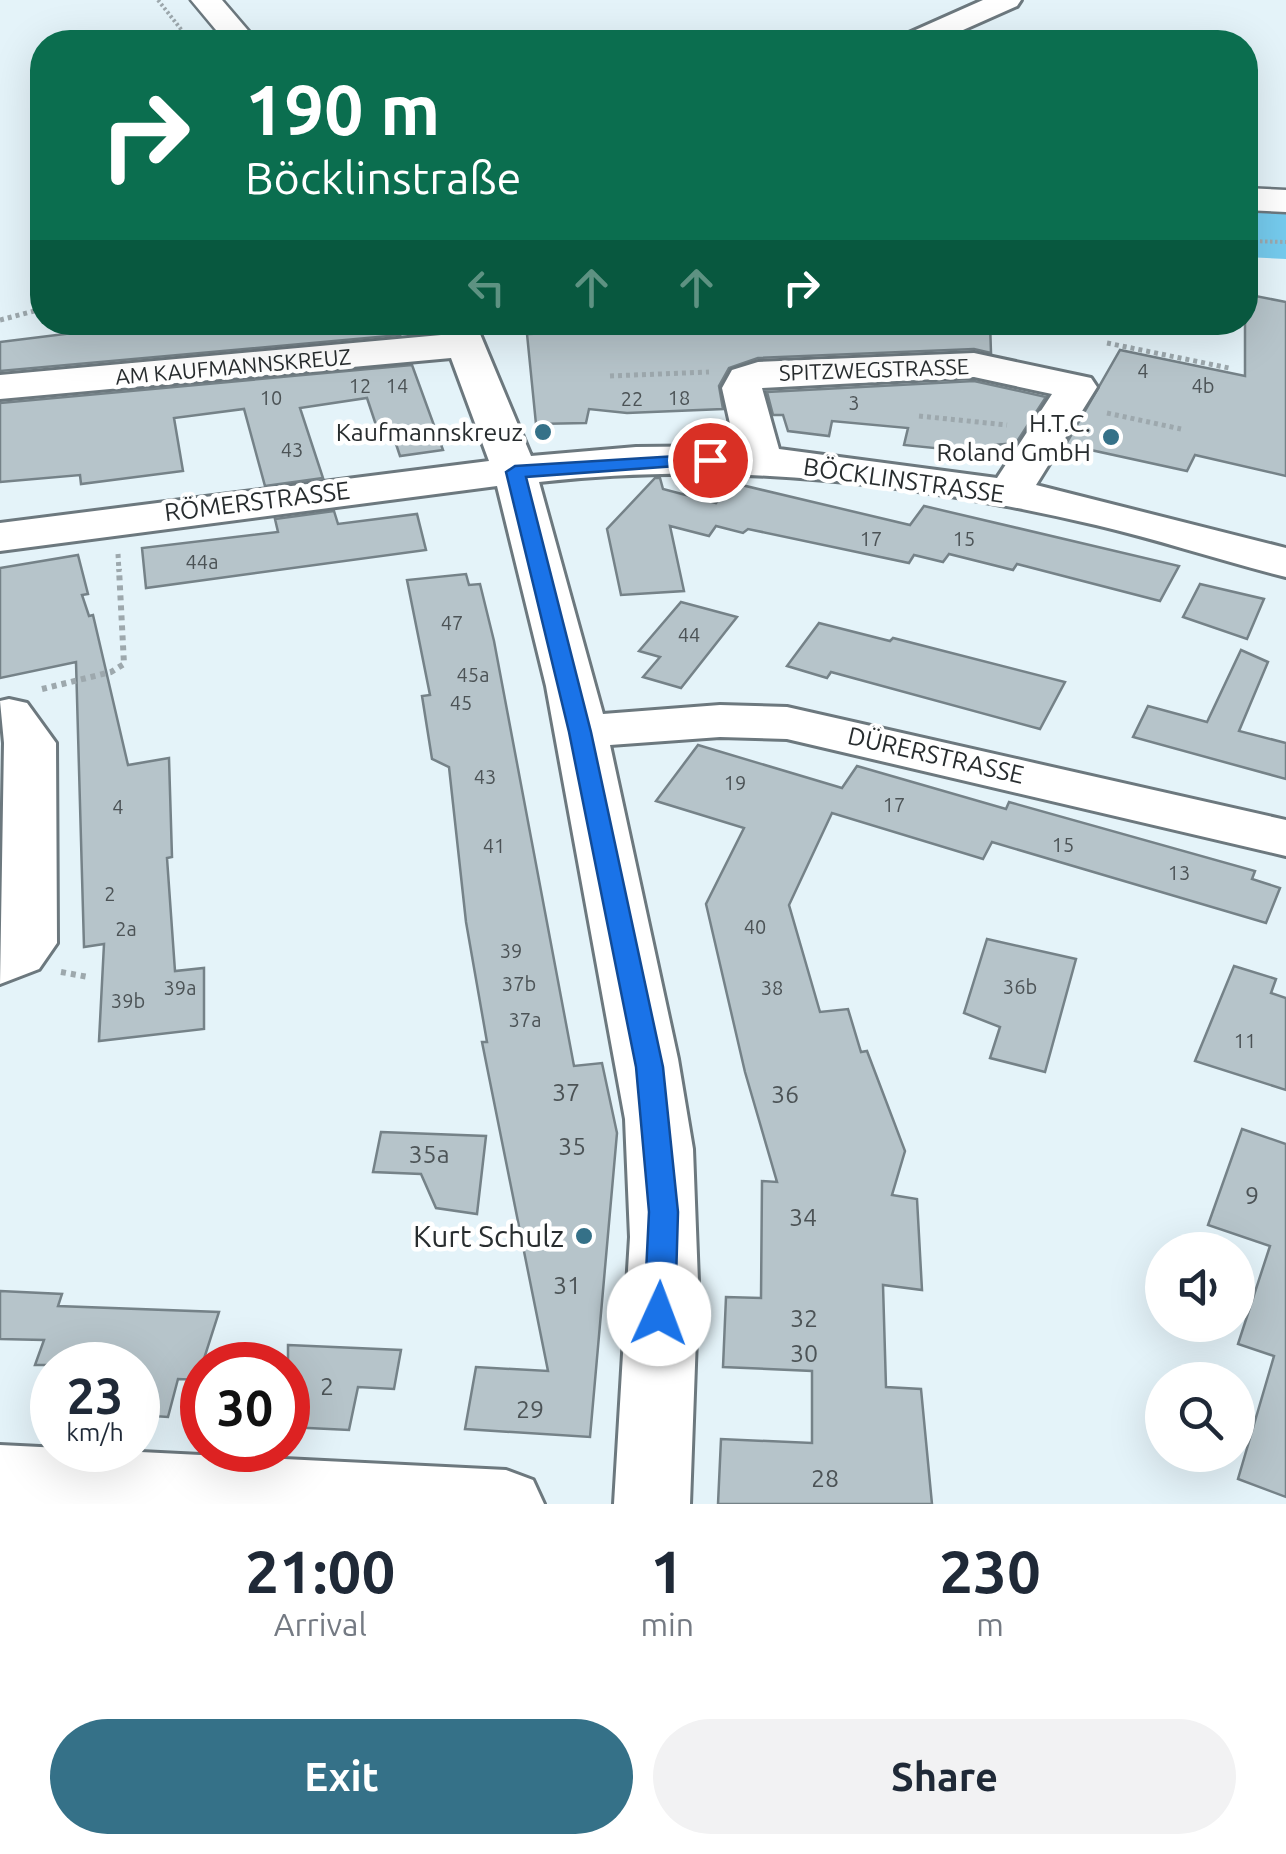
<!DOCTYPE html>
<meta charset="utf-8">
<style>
:root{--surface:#fff;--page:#f2f2f3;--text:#1f2937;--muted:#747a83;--accent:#357188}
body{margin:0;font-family:Ubuntu,sans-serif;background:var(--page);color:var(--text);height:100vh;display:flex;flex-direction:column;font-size:38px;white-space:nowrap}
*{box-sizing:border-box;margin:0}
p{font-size:32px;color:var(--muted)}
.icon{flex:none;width:55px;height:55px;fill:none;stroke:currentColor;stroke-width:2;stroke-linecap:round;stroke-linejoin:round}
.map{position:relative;height:1504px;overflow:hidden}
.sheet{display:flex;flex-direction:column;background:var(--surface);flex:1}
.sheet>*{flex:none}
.hud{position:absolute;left:30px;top:30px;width:1228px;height:305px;border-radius:40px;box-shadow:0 10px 40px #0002;background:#0b6e4f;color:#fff;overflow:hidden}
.tools{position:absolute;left:1145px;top:1232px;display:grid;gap:20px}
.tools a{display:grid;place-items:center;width:110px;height:110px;border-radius:50%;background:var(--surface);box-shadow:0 10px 40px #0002;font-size:50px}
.speed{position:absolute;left:30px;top:1342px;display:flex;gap:20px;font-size:50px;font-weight:700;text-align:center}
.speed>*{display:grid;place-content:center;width:130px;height:130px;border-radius:50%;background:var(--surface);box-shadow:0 10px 40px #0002;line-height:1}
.speed small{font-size:25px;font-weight:400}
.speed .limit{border:15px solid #d22;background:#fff;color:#111}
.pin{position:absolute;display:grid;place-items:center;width:85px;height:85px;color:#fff;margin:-42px;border:5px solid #fff;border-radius:50%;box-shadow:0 2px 10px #0007}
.me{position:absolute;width:110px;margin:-55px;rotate:2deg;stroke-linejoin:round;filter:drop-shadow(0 0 8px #0008)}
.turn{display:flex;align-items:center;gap:35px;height:210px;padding:0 50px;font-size:45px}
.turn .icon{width:130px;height:130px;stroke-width:2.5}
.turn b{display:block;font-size:70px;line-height:85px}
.lanes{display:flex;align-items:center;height:95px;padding:0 50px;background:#0003;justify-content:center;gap:50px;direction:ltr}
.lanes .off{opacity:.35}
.eta{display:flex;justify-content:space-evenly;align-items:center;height:170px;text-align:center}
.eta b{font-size:60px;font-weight:700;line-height:70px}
.action{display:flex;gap:20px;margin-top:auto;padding:20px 50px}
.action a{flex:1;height:115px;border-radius:60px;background:var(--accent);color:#fff;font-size:40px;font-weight:700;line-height:115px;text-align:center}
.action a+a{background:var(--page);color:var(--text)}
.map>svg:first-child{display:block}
.forest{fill:#75cbee}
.building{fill:#b6c4ca;stroke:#758288;stroke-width:2.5}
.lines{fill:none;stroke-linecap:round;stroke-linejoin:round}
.minor-casing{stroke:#6c787e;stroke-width:6}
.tertiary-casing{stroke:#6c787e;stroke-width:5}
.path-far2{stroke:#9da8ad;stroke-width:4;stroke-dasharray:2.5 2.5;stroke-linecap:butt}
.path-far1{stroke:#9da8ad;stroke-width:5;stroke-dasharray:4 4;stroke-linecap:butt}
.path{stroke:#9da8ad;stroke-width:6;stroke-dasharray:5 5;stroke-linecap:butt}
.minor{fill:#fff;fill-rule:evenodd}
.tertiary{fill:#fff;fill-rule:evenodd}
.route{fill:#1a73e8;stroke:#114b97;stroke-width:2.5}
.poi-dot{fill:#357188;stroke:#fff;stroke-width:4}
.labels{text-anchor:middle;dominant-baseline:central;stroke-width:9;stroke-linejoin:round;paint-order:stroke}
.number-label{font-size:20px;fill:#4c5356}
.far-street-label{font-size:22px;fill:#282d2f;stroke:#fff}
.poi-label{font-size:25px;fill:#282d2f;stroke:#fff;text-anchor:end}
.street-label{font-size:25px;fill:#282d2f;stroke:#fff}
.near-number-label{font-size:25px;fill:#4c5356}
.near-poi-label{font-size:30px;fill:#282d2f;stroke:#fff;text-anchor:end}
</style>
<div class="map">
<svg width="1286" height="1504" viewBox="0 0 1286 1504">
<rect width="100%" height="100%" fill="#e4f3f9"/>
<polygon class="forest" points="1245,205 1286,206 1286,259 1245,257"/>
<g class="building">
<polygon points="1245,294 1286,302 1286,476 1195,455 1187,471 1086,449 1081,457 1061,453 1120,350 1245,376"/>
<polygon points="162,322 396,322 400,335 0,371 0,342"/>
<polygon points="637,322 990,322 991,353 974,349 758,358 729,368 719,386 723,409 627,413 589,409 586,423 536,424 527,334 638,330"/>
<polygon points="412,365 443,450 400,456 393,435 380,437 367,398 300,408 323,478 265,486 244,409 174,418 183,471 81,484 80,475 0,482 0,403"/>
<polygon points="974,381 1046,397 1016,443 995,445 993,454 904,445 908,428 832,421 829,436 788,431 783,415 773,415 767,392"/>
<polygon points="655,478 660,478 663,489 716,503 733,483 910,525 924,506 1179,566 1160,601 1017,564 1013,570 949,554 943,562 914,555 909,563 748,529 743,533 716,526 709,536 670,526 684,591 621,595 607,529"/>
<polygon points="334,511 338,524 417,514 426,550 146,588 142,548 278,532 275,519"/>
<polygon points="78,555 88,594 82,595 89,616 93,615 128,765 169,758 172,857 167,858 175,971 204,968 204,1029 99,1041 104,944 84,947 76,662 0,678 0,568"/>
<polygon points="466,574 469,585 480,584 494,641 574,1066 602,1063 617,1133 590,1437 465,1429 476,1367 548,1371 482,1042 487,1042 466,922 449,767 432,759 422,696 430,695 407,580"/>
<polygon points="1200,584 1264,599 1247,639 1183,617"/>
<polygon points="681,602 737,617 681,688 643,677 660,657 639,651"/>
<polygon points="819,623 890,641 893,638 1065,682 1040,729 831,672 827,678 787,666"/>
<polygon points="1241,650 1268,662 1239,731 1286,743 1286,779 1133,737 1148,706 1207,722"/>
<polygon points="698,745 842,788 857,766 1006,809 1009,802 1255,871 1252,879 1280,888 1266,923 992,842 983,859 832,813 789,905 820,1012 848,1009 861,1052 867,1051 905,1151 892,1195 917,1199 922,1290 883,1285 886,1387 921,1389 932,1504 718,1504 721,1439 812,1443 812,1371 723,1367 726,1297 761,1298 762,1181 777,1182 745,1072 706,904 744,828 656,801"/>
<polygon points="987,939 1076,959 1045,1072 990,1058 1000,1027 964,1013"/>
<polygon points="1234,966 1276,979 1271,993 1286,998 1286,1090 1195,1061"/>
<polygon points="1242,1129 1286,1144 1286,1497 1238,1479 1274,1356 1238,1344 1270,1246 1208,1225"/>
<polygon points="381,1132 486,1136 477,1214 436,1208 421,1174 373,1172"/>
<polygon points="0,1291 62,1294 58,1306 219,1312 202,1365 202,1380 178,1379 168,1417 138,1415 138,1365 35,1365 44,1340 0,1339"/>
<polygon points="288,1345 401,1350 394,1389 358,1387 349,1430 288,1427"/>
</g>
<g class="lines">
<defs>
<g id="minor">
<polygon points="983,0 1021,0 1017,6 936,42 898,42 902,36"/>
<path d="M436,322H475L531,456L636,447L735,446L722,388L732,370L758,362L974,353L1091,378L1097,387L1036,485L1286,548V577C1222,561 1160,540 1096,525C912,482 728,461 539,482L603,714L720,705L787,707L1286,820V856L787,739L720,737L610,745L678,1059L693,1149L698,1282L690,1504H614L630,1237L625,1119L546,686L497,486L0,551V523L489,461L451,358L0,399V375L441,335ZM974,377L1052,394L997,478L779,449L762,388Z"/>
<polygon points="9,699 27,703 56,743 57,943 39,969 0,984 4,743 0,701"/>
<polygon points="0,1445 506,1470 533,1480 544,1504 0,1504"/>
</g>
<g id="tertiary">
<polygon points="191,0 222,0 258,42 226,42"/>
<polygon points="1245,188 1286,190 1286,212 1245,210"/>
</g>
</defs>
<use href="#minor" class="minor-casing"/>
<use href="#tertiary" class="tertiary-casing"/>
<g class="path-far2">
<polyline points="158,0 191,42"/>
<polyline points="1245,241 1286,242"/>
</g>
<g class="path-far1">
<polyline points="0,320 42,309"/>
<polyline points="1107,343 1229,368"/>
<polyline points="610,376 709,372"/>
<polyline points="1107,413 1181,429"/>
<polyline points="919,416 1007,425"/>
<polyline points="118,554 119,572"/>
</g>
<g class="path">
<polyline points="42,689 111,672 124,664 119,569"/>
<polyline points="61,972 88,977"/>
</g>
<use href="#minor" class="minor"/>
<use href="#tertiary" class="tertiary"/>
</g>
<polygon class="route" points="710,454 717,456 717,463 526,477 591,732 663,1067 678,1212 675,1314 670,1323 659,1326 648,1323 644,1314 649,1212 636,1067 569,732 506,472 515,466"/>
<g class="poi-dot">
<circle cx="543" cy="432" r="10"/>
<circle cx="1111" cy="437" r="10"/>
<circle cx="584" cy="1236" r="10"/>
</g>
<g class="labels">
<g class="number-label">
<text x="1143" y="370">4</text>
<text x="360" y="385">12</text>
<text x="397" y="385">14</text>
<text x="1203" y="385">4b</text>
<text x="271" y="397">10</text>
<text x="679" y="397">18</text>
<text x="632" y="398">22</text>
<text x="854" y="402">3</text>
<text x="292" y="449">43</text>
<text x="871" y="538">17</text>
<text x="964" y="538">15</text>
<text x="202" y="561">44a</text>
<text x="452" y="622">47</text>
<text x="689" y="634">44</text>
<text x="473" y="674">45a</text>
<text x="461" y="702">45</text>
<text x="485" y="776">43</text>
<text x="735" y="782">19</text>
<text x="894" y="804">17</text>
<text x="118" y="806">4</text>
<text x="1063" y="844">15</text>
<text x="494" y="845">41</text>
<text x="1179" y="872">13</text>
<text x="110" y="893">2</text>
<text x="755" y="926">40</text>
<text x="126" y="928">2a</text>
<text x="511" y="950">39</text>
<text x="519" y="983">37b</text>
<text x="1020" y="986">36b</text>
<text x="180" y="987">39a</text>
<text x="772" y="987">38</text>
<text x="128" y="1000">39b</text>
<text x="525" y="1019">37a</text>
<text x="1245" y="1040">11</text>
</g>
<g class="far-street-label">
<text transform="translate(233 366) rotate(-5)">AM KAUFMANNSKREUZ</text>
<text transform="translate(874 369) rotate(-2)">SPITZWEGSTRASSE</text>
</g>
<g class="poi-label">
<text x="1091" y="423">H.T.C.<tspan x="1091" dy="29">Roland GmbH</tspan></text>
<text x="523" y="432">Kaufmannskreuz</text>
</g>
<g class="street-label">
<text transform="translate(904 480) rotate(8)">BÖCKLINSTRASSE</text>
<text transform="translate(257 501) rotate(-7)">RÖMERSTRASSE</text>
<text transform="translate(936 755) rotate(13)">DÜRERSTRASSE</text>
</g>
<g class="near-number-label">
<text x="566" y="1092">37</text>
<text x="785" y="1094">36</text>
<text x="572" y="1146">35</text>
<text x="429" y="1154">35a</text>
<text x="1252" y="1195">9</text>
<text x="803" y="1217">34</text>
<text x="567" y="1285">31</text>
<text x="804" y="1318">32</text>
<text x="804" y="1353">30</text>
<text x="327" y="1386">2</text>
<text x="530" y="1409">29</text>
<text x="825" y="1478">28</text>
</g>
<g class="near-poi-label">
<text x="564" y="1236">Kurt Schulz</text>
</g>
</g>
</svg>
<div class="tools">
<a><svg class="icon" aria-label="sound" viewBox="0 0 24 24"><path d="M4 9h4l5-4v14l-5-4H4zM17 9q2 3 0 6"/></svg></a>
<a><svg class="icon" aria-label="search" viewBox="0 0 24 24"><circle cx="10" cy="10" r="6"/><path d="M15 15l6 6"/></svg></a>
</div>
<div class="speed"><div>23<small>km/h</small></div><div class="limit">30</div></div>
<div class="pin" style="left:710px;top:460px;background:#d93025"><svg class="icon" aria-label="arrive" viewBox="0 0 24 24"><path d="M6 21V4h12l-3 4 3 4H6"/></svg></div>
<svg class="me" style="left:659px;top:1314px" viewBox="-20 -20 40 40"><circle r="19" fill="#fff"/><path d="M0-13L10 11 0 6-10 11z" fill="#1a73e8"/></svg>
<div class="hud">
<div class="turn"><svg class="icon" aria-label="right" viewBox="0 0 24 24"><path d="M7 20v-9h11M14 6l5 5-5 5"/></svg><div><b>190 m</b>Böcklinstraße</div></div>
<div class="lanes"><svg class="icon off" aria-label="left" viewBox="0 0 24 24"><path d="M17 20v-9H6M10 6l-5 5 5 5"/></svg><svg class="icon off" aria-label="ahead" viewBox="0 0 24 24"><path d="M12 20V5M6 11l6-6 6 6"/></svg><svg class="icon off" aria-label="ahead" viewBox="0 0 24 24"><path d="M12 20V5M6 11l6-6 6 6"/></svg><svg class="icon" aria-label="right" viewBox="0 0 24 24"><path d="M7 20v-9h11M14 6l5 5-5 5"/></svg></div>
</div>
</div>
<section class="sheet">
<div class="eta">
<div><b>21:00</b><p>Arrival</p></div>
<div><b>1</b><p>min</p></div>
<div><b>230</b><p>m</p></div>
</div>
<div class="action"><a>Exit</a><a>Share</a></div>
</section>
